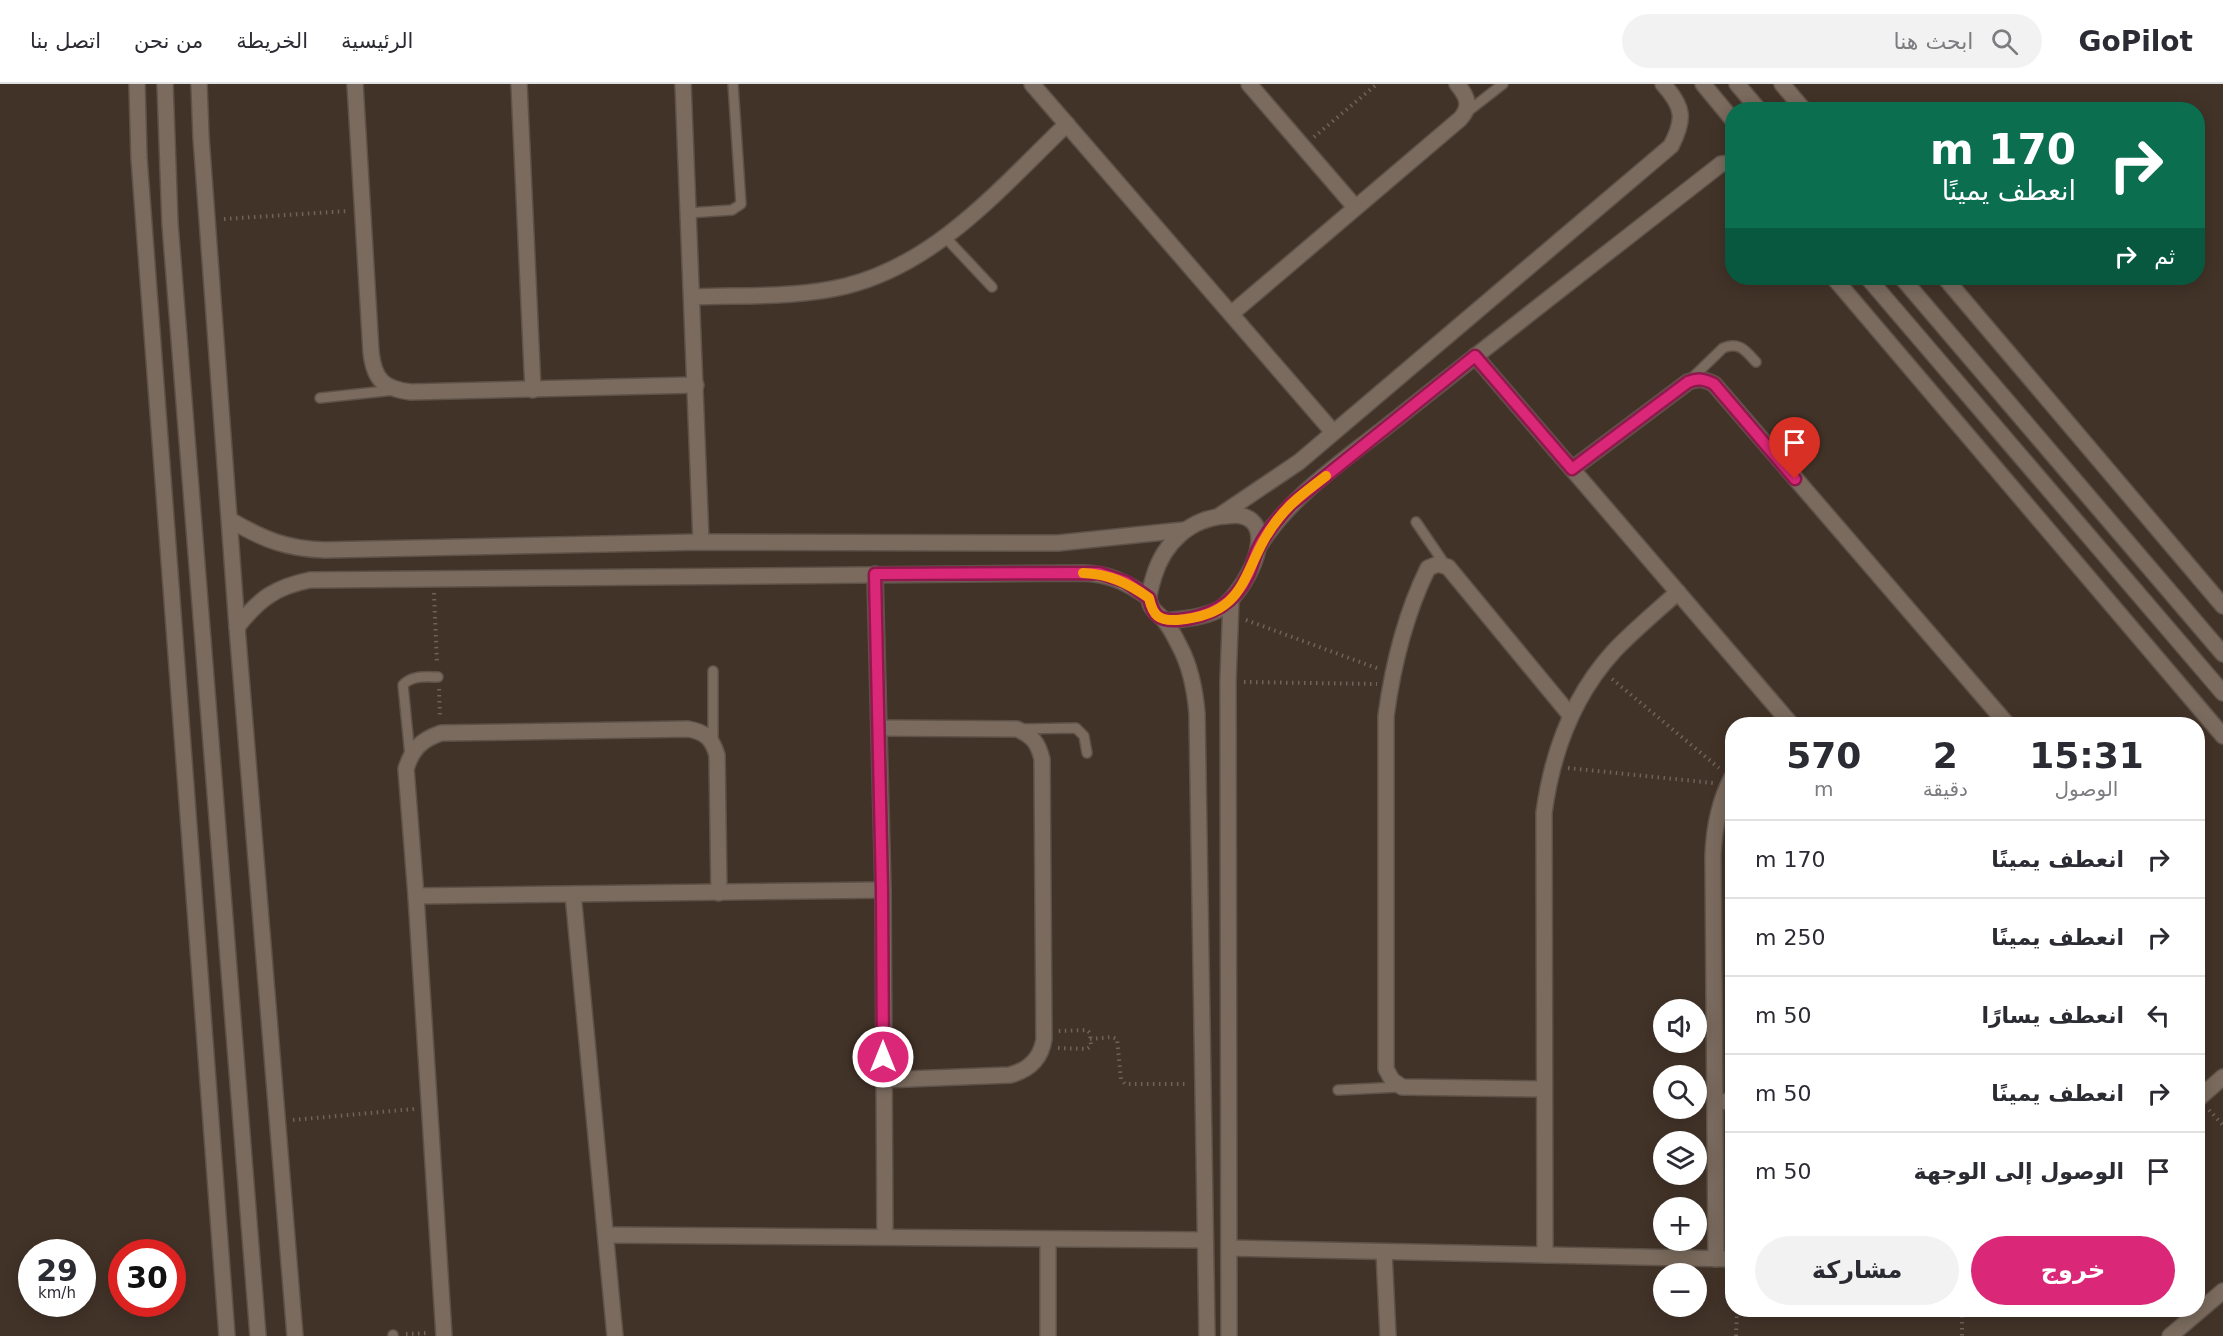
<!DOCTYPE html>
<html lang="ar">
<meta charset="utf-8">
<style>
:root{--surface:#fff;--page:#f2f2f3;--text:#2b2b33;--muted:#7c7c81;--line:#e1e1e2;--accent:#db2777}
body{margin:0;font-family:"DejaVu Sans",Cairo,sans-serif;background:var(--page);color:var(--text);direction:rtl;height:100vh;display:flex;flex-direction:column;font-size:22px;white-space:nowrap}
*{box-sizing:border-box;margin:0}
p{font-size:20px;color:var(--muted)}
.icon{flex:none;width:33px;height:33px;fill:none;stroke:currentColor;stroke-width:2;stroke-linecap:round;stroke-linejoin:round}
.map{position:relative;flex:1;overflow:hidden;direction:ltr}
.details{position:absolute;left:1725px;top:633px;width:480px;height:600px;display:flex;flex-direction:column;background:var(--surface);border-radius:24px;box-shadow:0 3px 15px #0003;direction:rtl}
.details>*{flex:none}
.hud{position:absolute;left:1725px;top:18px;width:480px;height:183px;border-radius:24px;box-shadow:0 3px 15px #0003;direction:rtl;background:#0b6e4f;color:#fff;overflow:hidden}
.buttons{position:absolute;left:1653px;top:915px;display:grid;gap:12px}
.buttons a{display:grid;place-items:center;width:54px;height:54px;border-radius:50%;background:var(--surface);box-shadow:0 3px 15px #0003;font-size:30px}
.speed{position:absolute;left:18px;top:1155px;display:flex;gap:12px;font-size:30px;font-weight:700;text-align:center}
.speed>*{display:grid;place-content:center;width:78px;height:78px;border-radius:50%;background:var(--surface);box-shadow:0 3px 15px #0003;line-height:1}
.speed small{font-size:15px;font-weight:400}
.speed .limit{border:9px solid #d22;background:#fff;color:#111}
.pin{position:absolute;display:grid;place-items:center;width:51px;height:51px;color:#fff;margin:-62px -26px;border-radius:50% 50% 50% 0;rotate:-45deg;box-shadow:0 0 6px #0007}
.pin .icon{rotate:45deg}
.me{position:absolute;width:66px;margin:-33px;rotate:0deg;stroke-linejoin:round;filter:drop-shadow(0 0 4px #0008)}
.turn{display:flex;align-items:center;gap:21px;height:126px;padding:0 30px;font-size:27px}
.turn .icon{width:78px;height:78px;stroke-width:2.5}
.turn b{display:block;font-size:42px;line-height:51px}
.then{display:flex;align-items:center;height:57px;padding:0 30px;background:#0003;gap:12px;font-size:22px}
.eta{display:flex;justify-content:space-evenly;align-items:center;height:102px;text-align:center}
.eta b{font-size:36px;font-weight:600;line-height:42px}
.button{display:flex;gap:12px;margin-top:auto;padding:12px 30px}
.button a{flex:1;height:69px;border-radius:36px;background:var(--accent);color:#fff;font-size:24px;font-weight:600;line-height:69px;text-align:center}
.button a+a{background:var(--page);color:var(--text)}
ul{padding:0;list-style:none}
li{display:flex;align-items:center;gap:18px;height:78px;padding:0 30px;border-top:2px solid var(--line)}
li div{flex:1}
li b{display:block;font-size:22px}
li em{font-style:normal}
header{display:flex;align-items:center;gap:36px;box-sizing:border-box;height:84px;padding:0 30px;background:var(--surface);border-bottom:2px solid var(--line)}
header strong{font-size:28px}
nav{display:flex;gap:33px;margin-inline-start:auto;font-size:21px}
.search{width:420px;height:54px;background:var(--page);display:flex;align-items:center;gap:15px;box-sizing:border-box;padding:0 21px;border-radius:33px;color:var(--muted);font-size:22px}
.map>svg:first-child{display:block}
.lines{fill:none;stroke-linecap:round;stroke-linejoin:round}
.service-casing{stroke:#5e5248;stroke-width:12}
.minor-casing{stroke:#5e5248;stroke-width:18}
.tertiary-casing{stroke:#5e5248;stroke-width:18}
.secondary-casing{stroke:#5e5248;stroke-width:18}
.path{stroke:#706359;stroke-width:4;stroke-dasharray:1.5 4.5;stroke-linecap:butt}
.service{stroke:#7b6b5e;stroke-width:9}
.minor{stroke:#7b6b5e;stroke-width:15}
.tertiary{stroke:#7b6b5e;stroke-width:15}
.secondary{stroke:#7b6b5e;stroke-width:15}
.route-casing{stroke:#8e194d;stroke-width:15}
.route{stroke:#db2777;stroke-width:10}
.slow{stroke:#f59e0b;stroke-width:10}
</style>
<header>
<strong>GoPilot</strong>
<div class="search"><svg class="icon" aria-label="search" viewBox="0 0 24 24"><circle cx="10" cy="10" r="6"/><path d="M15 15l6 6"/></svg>ابحث هنا</div>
<nav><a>الرئيسية</a><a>الخريطة</a><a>من نحن</a><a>اتصل بنا</a></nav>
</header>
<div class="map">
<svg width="2223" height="1252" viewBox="0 0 2223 1252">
<rect width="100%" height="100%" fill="#423328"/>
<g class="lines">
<defs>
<g id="service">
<polyline points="1467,28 1503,0"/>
<polyline points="688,129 732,126 741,120 733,0"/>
<polyline points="946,154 992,203"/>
<path d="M1690,296L1723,264C1739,257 1746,267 1756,278"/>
<polyline points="320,314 395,306"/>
<polyline points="1416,438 1446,482"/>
<polyline points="1020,645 1076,644 1084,652 1087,669"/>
<polyline points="713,657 713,587"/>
<path d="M410,672L403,601C412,591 426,593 438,593"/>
<polyline points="1338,1006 1400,1003"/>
<polyline points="393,1251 393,1252"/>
</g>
<g id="minor">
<polyline points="199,0 201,53 237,543 295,1252"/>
<path d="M355,0L371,268C374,296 384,305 411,308L696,301"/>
<polyline points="519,0 533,306"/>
<polyline points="683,0 701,458"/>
<polyline points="1032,0 1333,348"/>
<polyline points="1249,0 1355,123"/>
<polyline points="1782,0 1804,26"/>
<polyline points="1834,194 2223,652"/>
<polyline points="1945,194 2223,522"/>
<path d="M692,213C743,211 797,214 846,202C938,179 1001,103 1067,40"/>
<path d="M1231,230L1460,35C1472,22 1467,12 1457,0"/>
<polyline points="1475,272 1791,640"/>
<path d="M1572,385L1688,298C1698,294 1704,295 1714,300L2007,640"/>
<path d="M1219,432L1299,378L1671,62C1685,35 1684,23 1663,0"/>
<path d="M230,436C263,455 286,465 325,466L701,458L1058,459L1184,446"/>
<path d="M1258,464C1290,410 1356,368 1405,328C1509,245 1615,163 1721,80L1732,79"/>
<polyline points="875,490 883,806 885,1153"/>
<path d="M1165,537C1183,535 1201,534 1218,526C1239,515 1274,457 1252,437C1244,430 1235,431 1226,432C1190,434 1164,459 1154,492C1152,499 1149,508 1149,514C1150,528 1161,530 1167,540C1172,547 1176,555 1180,563C1191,584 1195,606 1197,629L1207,1252"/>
<path d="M237,543C259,515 275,503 310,496L1084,489C1110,490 1128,499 1149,514"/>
<path d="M879,644L1017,645C1033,652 1038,659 1042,675L1044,955C1041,975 1029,986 1010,991L883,996"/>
<polyline points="573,810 615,1252"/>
<polyline points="416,812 883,806"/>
<path d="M1544,1005L1402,1003L1392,996L1386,985V632C1393,580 1405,531 1428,484L1438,480L1448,483L1571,632"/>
<polyline points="2198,1015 2223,993"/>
<polyline points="1715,1018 1732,1017"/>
<polyline points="606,1151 1204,1156"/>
<polyline points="1229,1164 1732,1175"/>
<polyline points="1384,1168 1388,1252"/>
<path d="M1545,1171L1544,729C1552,669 1573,612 1614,567C1634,546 1657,527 1678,508"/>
<path d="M1716,1175L1713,772C1714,744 1719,718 1732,693"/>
<path d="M444,1252L416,812L406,685C412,665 421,656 441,649L688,645C705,648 712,654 717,671L719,809"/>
<polyline points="1048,1252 1048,1155"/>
<polyline points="1229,1252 1228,597 1231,516"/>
<polyline points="2170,1252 2223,1207"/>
</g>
<g id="tertiary">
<polyline points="137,0 139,74 227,1252"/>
<polyline points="165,0 170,140 258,1252"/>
</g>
<g id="secondary">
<polyline points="1703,0 1732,35"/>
<polyline points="1737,0 1759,26"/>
<polyline points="1868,194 2223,609"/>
<polyline points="1902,194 2223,570"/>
</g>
</defs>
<use href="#service" class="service-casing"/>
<use href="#minor" class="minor-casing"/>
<use href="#tertiary" class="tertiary-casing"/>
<use href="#secondary" class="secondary-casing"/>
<g class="path">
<polyline points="1314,53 1377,0"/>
<polyline points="224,135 348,127"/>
<polyline points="434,509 437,580"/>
<polyline points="1246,536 1379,585"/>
<polyline points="1612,595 1719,684"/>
<polyline points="1244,598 1377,600"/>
<polyline points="439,605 440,634"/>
<polyline points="1568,684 1713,699"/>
<polyline points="1090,955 1112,953 1117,955 1121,995 1125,1000 1187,1000"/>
<polyline points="1058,964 1087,965 1091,962 1090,949 1087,946 1058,947"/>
<polyline points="2209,1026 2223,1041"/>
<polyline points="293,1036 414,1025"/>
<polyline points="1962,1226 1962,1252"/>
<polyline points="406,1250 428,1249"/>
<polyline points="1736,1252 1737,1226"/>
</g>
<use href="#service" class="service"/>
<use href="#minor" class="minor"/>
<use href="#tertiary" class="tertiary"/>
<use href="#secondary" class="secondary"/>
</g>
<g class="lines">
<defs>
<path id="route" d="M883,973L882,806L875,490L1099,489L1126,498L1149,514C1153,532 1159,537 1178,536C1209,533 1234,521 1248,491C1252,483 1254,473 1258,465C1266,448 1278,434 1291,420L1475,272L1572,385L1688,298C1698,294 1704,295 1714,300L1795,395"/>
</defs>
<use href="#route" class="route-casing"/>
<use href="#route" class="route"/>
<path class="slow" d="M1083,489C1109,490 1128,499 1149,514C1153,532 1159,537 1177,536C1253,530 1240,482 1278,435C1291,418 1309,405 1326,392"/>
</g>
</svg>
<div class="buttons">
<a><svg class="icon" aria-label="sound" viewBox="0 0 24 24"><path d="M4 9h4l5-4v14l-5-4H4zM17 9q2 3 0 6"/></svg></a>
<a><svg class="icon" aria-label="search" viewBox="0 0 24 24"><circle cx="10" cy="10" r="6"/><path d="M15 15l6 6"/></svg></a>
<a><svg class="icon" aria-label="layers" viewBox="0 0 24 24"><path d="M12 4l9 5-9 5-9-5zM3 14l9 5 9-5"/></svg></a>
<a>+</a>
<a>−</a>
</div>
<div class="speed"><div>29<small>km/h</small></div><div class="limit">30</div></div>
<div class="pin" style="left:1795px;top:395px;background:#d93025"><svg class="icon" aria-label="arrive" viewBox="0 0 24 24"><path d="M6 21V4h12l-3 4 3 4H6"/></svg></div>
<svg class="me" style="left:883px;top:973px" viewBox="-20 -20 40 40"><circle r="17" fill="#db2777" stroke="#fff" stroke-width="3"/><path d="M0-11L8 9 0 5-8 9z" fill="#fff"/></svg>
<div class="hud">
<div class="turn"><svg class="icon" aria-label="right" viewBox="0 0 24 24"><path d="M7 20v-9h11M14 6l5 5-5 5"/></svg><div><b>170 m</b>انعطف يمينًا</div></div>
<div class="then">ثم<svg class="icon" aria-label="right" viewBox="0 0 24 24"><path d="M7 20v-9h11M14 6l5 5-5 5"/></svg></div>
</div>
<section class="details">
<div class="eta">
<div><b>15:31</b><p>الوصول</p></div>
<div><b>2</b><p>دقيقة</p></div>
<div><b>570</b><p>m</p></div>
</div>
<ul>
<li><svg class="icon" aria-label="right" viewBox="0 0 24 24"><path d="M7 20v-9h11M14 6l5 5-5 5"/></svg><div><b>انعطف يمينًا</b></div><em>170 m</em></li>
<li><svg class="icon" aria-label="right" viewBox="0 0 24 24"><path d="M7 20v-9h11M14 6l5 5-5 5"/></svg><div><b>انعطف يمينًا</b></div><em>250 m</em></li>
<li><svg class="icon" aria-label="left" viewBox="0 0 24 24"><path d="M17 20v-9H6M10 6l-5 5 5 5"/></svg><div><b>انعطف يسارًا</b></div><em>50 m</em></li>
<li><svg class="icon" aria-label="right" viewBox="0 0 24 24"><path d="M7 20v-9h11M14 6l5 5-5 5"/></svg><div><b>انعطف يمينًا</b></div><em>50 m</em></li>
<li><svg class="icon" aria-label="arrive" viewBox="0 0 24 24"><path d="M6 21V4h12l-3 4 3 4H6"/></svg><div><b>الوصول إلى الوجهة</b></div><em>50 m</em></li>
</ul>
<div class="button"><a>خروج</a><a>مشاركة</a></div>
</section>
</div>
